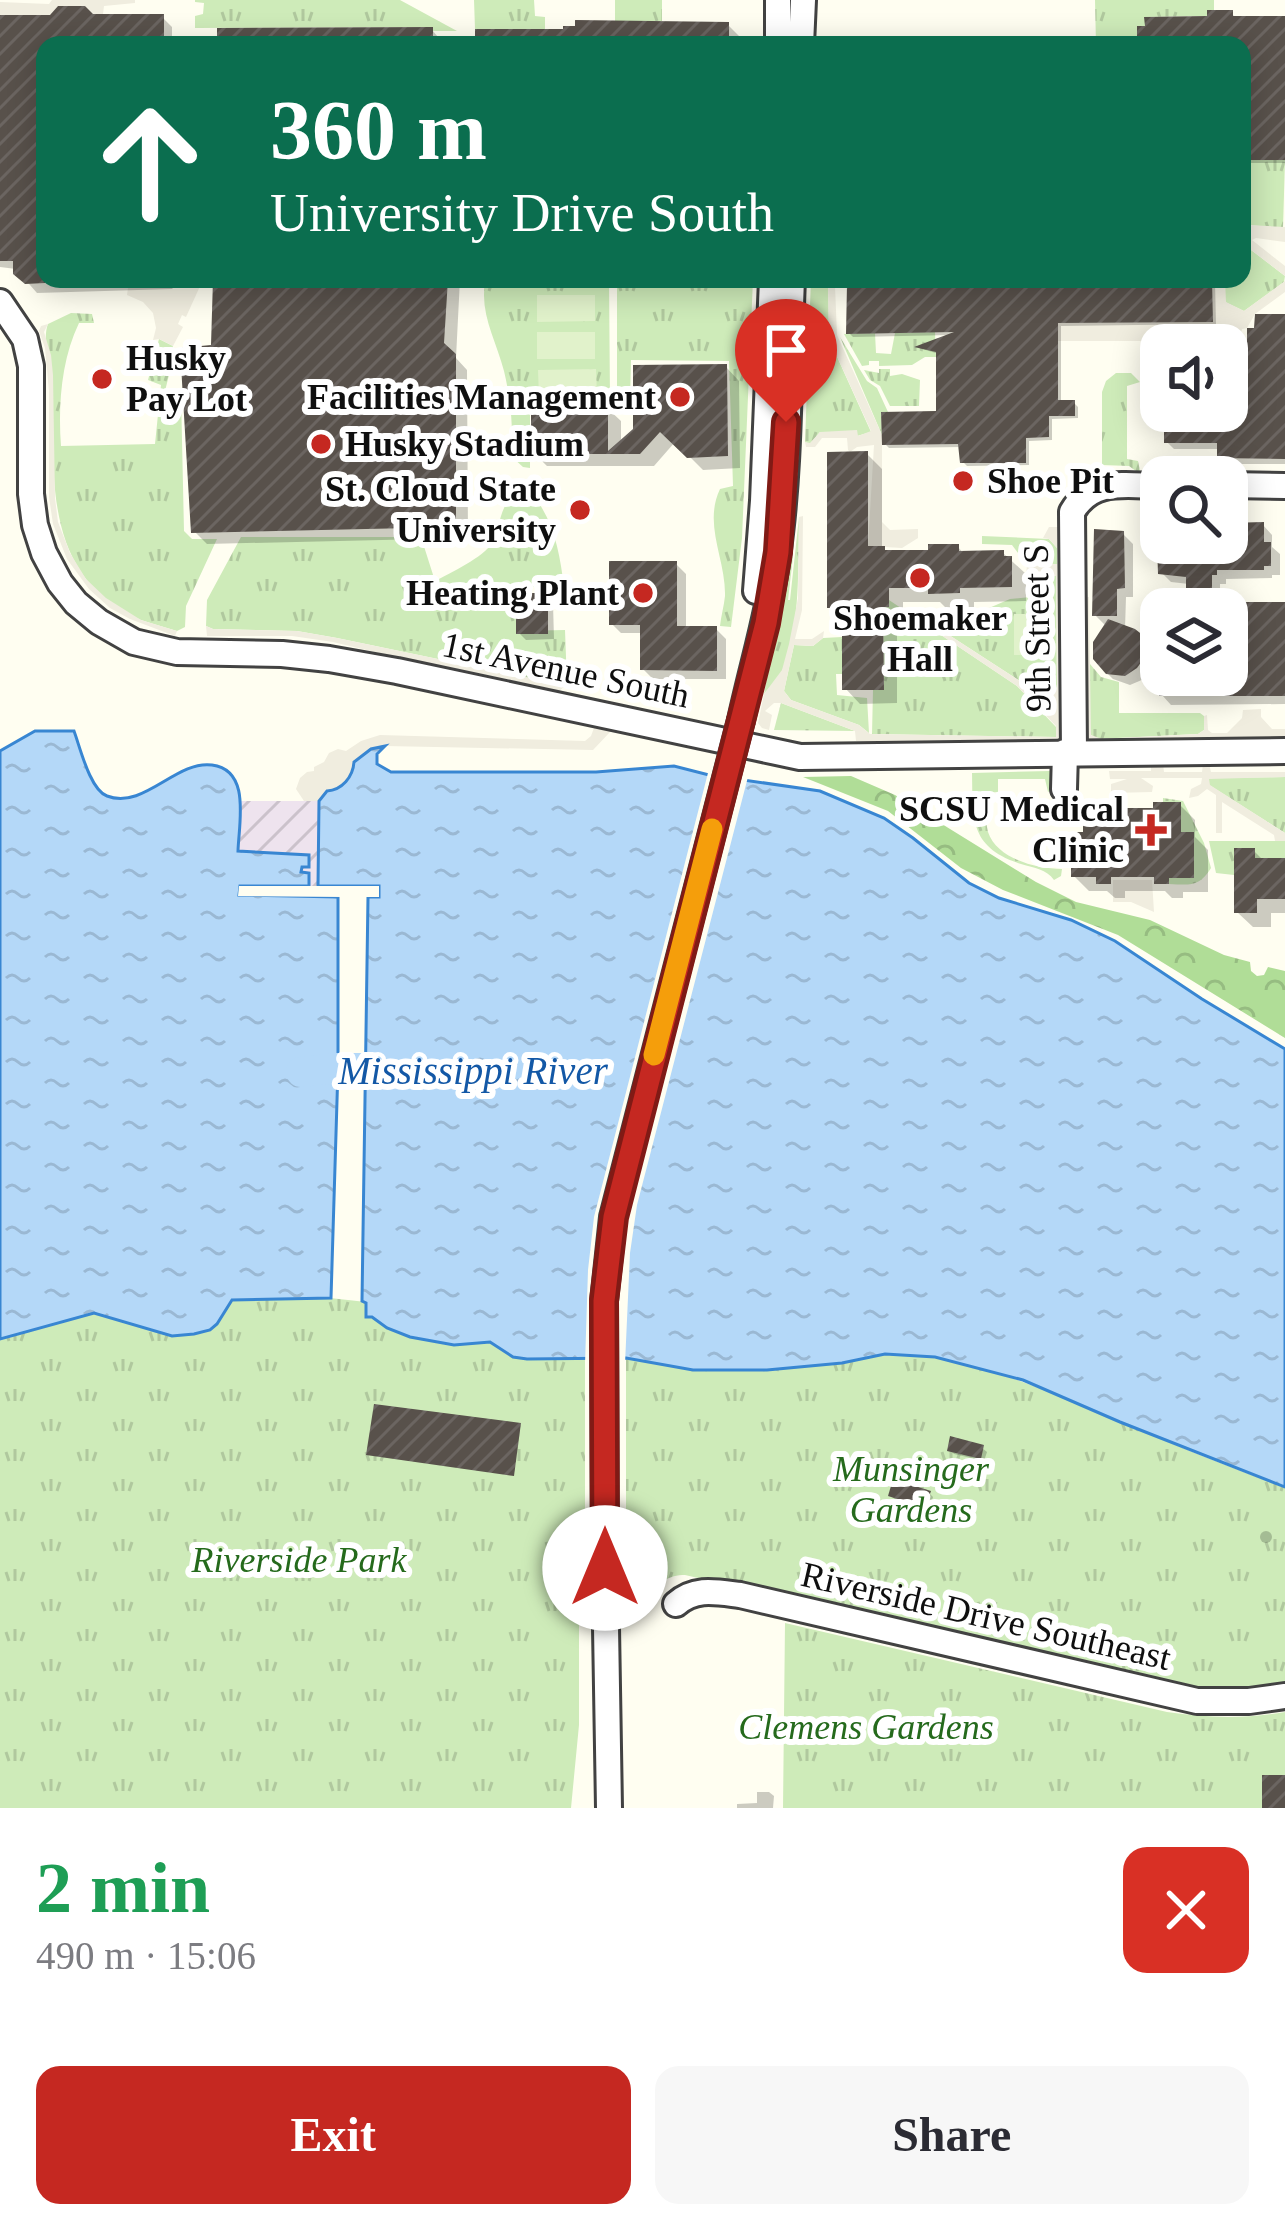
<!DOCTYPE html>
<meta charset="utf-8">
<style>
:root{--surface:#fff;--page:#f7f7f7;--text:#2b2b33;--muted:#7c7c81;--accent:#c52821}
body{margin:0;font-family:"Times New Roman",serif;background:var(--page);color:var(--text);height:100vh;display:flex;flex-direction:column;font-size:45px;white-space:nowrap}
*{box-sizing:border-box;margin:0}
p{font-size:39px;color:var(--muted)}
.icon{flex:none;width:66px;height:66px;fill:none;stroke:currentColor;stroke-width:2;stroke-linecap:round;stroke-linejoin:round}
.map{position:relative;height:1808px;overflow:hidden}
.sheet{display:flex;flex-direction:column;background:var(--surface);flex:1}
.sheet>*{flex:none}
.top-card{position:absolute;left:36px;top:36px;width:1215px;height:252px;border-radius:24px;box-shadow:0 6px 30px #0003;background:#0b6e4f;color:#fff;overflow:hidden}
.tools{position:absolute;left:1140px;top:324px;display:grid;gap:24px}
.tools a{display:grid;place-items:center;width:108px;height:108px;border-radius:24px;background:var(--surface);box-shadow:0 6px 30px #0003;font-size:60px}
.pin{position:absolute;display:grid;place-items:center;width:102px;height:102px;color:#fff;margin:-123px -51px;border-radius:50% 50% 50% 0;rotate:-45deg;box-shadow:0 0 12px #0007}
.pin .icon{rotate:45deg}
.me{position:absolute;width:132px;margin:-66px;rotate:0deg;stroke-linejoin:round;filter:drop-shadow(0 0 9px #0008)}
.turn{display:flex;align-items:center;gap:42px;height:252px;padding:0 36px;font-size:54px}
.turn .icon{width:156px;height:156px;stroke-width:2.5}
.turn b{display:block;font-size:84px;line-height:102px}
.round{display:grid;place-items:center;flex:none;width:126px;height:126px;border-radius:24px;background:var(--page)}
.summary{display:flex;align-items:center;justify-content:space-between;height:204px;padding:0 36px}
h1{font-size:72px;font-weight:700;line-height:90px;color:#1e9e55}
.action{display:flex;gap:24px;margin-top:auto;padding:24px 36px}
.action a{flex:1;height:138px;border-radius:24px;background:var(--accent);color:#fff;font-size:48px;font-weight:700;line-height:138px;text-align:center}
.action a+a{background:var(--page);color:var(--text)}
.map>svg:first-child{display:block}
.industrial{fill:url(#industrial-furrows)}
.grass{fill:url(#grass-tufts)}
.forest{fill:url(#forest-crowns)}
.pitch{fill:#e1f2cb}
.plaza{fill:#f0eddf}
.water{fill:url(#water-ripples);stroke:#3886d2;stroke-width:3}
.pier{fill:#fffef1}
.shadow{fill:#0003}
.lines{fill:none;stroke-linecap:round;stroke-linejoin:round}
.river{stroke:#b4d8f8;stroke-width:30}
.building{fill:url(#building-hatch)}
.minor-casing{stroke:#424242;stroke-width:30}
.minor{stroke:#fff;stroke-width:24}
.minor-bridge-casing{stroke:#424242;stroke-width:30;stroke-linecap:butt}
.minor-bridge{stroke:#fff;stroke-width:24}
.route-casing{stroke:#801a15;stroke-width:30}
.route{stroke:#c52821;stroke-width:21}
.slow{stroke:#f59e0b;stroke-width:21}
.poi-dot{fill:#c52821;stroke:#fff;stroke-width:4.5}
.labels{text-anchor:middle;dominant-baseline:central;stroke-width:12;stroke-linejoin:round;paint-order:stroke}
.poi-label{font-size:36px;font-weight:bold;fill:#0f0f0f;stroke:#fff;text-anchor:end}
.street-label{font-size:36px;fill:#0f0f0f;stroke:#fff}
.park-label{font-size:36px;font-style:italic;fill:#256a1c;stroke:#fff}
.water-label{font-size:39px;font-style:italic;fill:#1358a6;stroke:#fff}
</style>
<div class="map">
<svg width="1285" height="1808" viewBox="0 0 1285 1808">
<defs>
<pattern id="industrial-furrows" width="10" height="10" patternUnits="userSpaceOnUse" patternTransform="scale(3)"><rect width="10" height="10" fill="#eee3ee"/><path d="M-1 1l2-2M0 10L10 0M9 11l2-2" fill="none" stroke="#cbc2cb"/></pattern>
<pattern id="grass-tufts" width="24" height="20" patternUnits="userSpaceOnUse" patternTransform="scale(3)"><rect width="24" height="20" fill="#ceebb9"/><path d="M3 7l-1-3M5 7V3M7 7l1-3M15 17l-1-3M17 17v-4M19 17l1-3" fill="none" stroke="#b0c89e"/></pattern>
<pattern id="forest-crowns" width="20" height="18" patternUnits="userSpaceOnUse" patternTransform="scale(3)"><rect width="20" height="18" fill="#b0dd97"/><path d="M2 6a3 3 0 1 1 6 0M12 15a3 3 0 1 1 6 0" fill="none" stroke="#96bc81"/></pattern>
<pattern id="water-ripples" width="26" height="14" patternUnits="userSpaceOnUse" patternTransform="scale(3)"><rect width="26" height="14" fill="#b4d8f8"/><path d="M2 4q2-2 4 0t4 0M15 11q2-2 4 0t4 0" fill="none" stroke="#9ab8d3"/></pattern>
<pattern id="building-hatch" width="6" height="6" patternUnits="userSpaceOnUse" patternTransform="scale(3)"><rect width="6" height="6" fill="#58514b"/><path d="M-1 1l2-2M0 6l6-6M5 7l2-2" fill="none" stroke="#6b6561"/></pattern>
</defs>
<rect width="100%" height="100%" fill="#fffef1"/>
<polygon class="industrial" points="240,801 319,801 318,886 309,886 309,873 301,873 301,867 238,852"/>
<g class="grass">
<polygon points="195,0 400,0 457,31 433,31 433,27 195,28 195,16 203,14 204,3 195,2"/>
<polygon points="474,0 534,0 535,16 545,17 545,29 475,29"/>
<rect x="615" y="0" width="47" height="21"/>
<polygon points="1095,0 1214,0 1214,10 1207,16 1145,17 1145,26 1137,27 1137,45 1096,45"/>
<polygon points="1242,160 1285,160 1283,228 1248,225 1242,219"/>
<polygon points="1242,243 1285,276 1284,282 1244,311 1225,302 1225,279 1242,279"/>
<path d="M486,279H609L610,400L530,402V468L523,467L512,457C513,428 511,400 504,371C496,340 478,311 486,279Z"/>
<path d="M617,279H753L742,538L731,627L720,626C721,616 724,606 725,596C726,559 703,525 720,489L733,486L729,361L631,360L630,401L617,403Z"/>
<polygon points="811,279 828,279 829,339 871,432 857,436 820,432 810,444 805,442"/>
<path d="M71,313L92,314L94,323H79C61,360 58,407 61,446L155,444L161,385L148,380L159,339L173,346L165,368L170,371L165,391L181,394L184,531L192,539H217L186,606L185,627L177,631C165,627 152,624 141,620C45,579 53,483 53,396C53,376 41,341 48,324Z"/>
<polygon points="935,332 936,357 925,357 912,365 879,366 879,361 869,361 869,365 862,366 844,334 875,333 876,353 891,354 895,333"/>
<polygon points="840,337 867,381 877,388 888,412 881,412 882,435"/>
<polygon points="879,369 890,369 890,376 902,374 920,380 919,406 890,406 880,386 870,380 864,370 879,373"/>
<polygon points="1116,373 1131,373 1140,382 1127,386 1127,459 1138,461 1140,471 1136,471 1129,466 1102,465 1102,392 1106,381"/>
<path d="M519,492L532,494C554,520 560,554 564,587H516V631L565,630L567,684H558L337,638L297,631L213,629L206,626L207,600L241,537H421L435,581C450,573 484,557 492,543C502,524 498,504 519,492Z"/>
<path d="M799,517C798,559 801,633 782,671C778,679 770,687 764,694L789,556L793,557L788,600H790Z"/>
<polygon points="982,536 1049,539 1057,548 1057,564 1027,565 1012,545 982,544"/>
<polygon points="1045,576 1056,576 1057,687 1053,693 1032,693 1020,681 949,635 948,616 957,611 989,608 1010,599 1040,596"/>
<polygon points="889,600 1017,686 1056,727 1056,737 872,734 873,690 884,689 883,607 889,607"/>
<polygon points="842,637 842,674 836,674 837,695 867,698 869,733 859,725 791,700 784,691 794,645 813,646 823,638"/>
<polygon points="1090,664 1101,677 1119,682 1119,713 1200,713 1204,716 1204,730 1198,734 1096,739 1091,735 1089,728"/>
<polygon points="781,703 855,731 774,730"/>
<path d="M1050,771L1051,790L1048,792L1045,779H998V792L986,793C986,805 985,820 988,832C997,859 1037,869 1062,869L1061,876L1054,880C1046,869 1035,868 1021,864C969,847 973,819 972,773Z"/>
<polygon points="1285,777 1285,833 1209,785 1209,778"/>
<path d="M1163,798L1183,801L1204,843L1211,868C1199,887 1191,885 1169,884V878L1194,877V833L1181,832V802H1163Z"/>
<polygon points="1209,841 1285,841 1285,858 1255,858 1254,848 1235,848 1234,875 1216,873"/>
<polygon points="330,1298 366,1302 372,1317 387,1328 410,1337 454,1345 490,1342 513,1357 542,1360 585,1358 585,1569 579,1570 579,1725 571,1808 0,1808 0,1339 94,1313 172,1336 217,1324 231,1300"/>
<path d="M885,1354C965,1354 1041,1388 1114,1419C1170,1443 1227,1467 1285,1487V1685L1209,1691L1182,1688L685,1575C669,1575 657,1582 653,1599L640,1600V1568H626V1358C648,1361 668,1368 690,1369C756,1374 821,1367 885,1354Z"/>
<path d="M785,1623L1167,1712C1207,1718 1245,1719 1285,1712V1808H783Z"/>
</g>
<polygon class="forest" points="851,776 895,795 1036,882 1076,902 1150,920 1224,955 1250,962 1251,971 1257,976 1264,975 1268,967 1285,971 1285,1038 1118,935 1003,890 961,868 888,811 803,777"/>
<g class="pitch">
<polygon points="537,295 595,295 595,321 537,322"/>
<polygon points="595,332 595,359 537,359 537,332"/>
<polygon points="596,369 597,396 539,397 538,370"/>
<rect x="1014" y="614" width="28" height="41"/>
</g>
<g class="plaza">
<polygon points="52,0 135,0 135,3 104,6 103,14 93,14 85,6 58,6 50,15 0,15 0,2 49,4"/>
<polygon points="1242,219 1248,225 1285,227 1285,242 1256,238 1252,240 1285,266 1285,276 1242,243"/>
<polygon points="174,279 201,279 201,284 186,317 182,315 178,324 183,327 173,346 159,339 153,340 156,328 153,313 143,302 127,295 128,288 167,287"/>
<polygon points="828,279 843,279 843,284 835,286 837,335 882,435 882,522 890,530 918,529 918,538 902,548 868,546 874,445 857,447 850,452 848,450 847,438 822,438 815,447 806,447 805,442 810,443 820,432 857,430 858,436 871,431 829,339"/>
<polygon points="1215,279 1225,279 1226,302 1244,311 1285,281 1285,292 1255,314 1247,328 1242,329 1238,345 1247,347 1192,345 1190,337 1186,335 1182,336 1178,344 1171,345 1168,341 1058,341 1058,323 1213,321 1212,285 1216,284"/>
<polygon points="48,324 44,332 51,355 53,375 55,498 58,522 70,553 86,579 106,598 141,620 177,631 175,636 130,619 110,608 89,589 67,559 53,524 49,497 49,391 45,348 39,331 41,326"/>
<polygon points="803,516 802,610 795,639 812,639 824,631 823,638 813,646 794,645 784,691 791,700 859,725 870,734 1056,737 1056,726 1017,686 929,627 931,622 948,623 949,635 1020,681 1031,693 1053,693 1057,687 1056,576 1026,577 1027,565 1057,564 1057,548 1049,539 1043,538 1049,527 1060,527 1062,733 1055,747 948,747 856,741 855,731 781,703 774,703 765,711 772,715 769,730 762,728 758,723 764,694 782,670 789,644 798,598 799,517"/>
<polygon points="1089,597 1091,735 1102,739 1198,734 1204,730 1204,716 1207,715 1208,730 1212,733 1227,733 1242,718 1243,710 1261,709 1261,717 1272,729 1285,729 1285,740 1085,742 1082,598"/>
<polygon points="206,626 213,629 297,631 337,638 558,684 567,684 557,693 553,689 429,663 421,663 333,642 292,636 207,636"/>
<polygon points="594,728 611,731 593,750 385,746 371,749 354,762 353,774 348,780 334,791 327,791 319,801 304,801 296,789 300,778 307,772 314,771 314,767 324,762 329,753 338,749 346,751 361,741 380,735 585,741 591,736"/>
<polygon points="1163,764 1164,772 1202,772 1203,764 1209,764 1211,772 1285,772 1285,777 1209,779 1210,785 1285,833 1285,841 1275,841 1274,835 1222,802 1222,833 1216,833 1216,795 1207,789 1198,796 1189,798 1191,789 1201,784 1202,778 1141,778 1153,786 1152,792 1111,793 1111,784 1127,779 1110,779 1109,771 1151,771 1151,765"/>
<polygon points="1113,880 1152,880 1154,912 1131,902 1113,902"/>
</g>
<g class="water">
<path d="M35,731H74C80,747 90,790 107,796C144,810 176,760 212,765C251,770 239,822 238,851L309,855V867H302L301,872L309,873V886H240L239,895L338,897V1068L331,1298L232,1300L217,1324L210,1330L194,1334L172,1336L94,1313L0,1339V751Z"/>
<path d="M385,746L377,754V764L391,772H596L674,766L709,775L820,791L884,818L913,838L969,883L999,898L1071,920L1115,941L1202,999L1285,1049V1487L1120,1422L1023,1380L935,1357L885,1354L842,1363L767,1370H693L626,1358L527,1359L513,1357L490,1342L454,1345L410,1337L387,1328L372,1317H366V1303L362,1301L368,897H379V886H318L319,801L327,791C342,790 353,777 354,762L371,749Z"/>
</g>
<g class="pier">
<polygon points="709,769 749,773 637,1205 630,1253 625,1364 585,1364 588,1270 594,1217"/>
<polygon points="239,886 379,886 379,897 362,897 364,893 342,892 344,897 238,896"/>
</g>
<g class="shadow">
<polygon points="1231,13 1237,19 1285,19 1285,163 1242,163 1242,45 1140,45"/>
<polygon points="162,17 172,27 172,45 45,45 45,279 181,279 172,289 37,293 16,269 0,267 0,18"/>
<polygon points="728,25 741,38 741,45 478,45"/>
<polygon points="432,30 445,45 220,45"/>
<polygon points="216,279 460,279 456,358 467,370 468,538 207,544 194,531 214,347"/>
<polygon points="972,279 1212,279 1215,282 1216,324 1061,326 1061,403 1074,403 1078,407 1078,418 1052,419 1052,440 1029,441 1029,465 967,466 963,462 962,447 889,448 885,444 939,414 939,354 919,348 953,335 853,337 849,333 972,286"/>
<polygon points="1285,317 1285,464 1227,464 1220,457 1220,449 1174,449 1167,442 1220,421 1220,411 1227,411 1227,350 1250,350"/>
<polygon points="726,367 739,381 740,468 703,470 675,442 654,466 547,466 534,453 607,408 621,421 621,444"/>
<polygon points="867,454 882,469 882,549 888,553 931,553 958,547 964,554 1003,553 1026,574 1026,601 974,602 974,607 946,608 940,602 903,602 903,621 897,621 897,703 860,704 845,688 845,621 830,607"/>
<polygon points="1263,525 1272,535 1272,547 1280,554 1280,575 1272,575 1272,578 1226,579 1226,584 1220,584 1220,605 1285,605 1285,704 1171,705 1162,695 1162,675 1227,675 1227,609 1162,609 1162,605 1189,606 1189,584 1171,582 1161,572 1160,534 1161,543 1227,543 1227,526"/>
<polygon points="1123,534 1133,544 1133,597 1126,597 1125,629 1161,655 1144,679 1130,685 1113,679 1102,668 1106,626 1095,615"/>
<polygon points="676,564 686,574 686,629 716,629 726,639 726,679 653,679 643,669 643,633 621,633 612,624"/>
<polygon points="546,596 553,603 554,639 526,640 519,633"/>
<polygon points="1180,805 1195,820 1195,837 1208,850 1208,892 1183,892 1183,898 1172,898 1165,891 1125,891 1125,898 1115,898 1107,891 1089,891 1074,876 1086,835 1101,806 1106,811 1156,811"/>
<polygon points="1254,851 1264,861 1285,861 1285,913 1271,913 1271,927 1253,927 1237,912"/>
<polygon points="982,1448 987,1452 984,1461 954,1454 950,1450"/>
<polygon points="929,1493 933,1497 929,1510 896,1500 891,1496"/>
<circle cx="1266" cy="1537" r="6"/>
<polygon points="757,1792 769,1792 774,1796 773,1808 737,1808 737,1804 757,1803"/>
</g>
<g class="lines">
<polyline class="river" points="301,1072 338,1068 402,1068"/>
</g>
<g class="building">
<polygon points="58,6 85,6 93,14 164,14 164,45 45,45 45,283 25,284 13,274 13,261 0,261 0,15 50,15"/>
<polygon points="1207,10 1233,10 1233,16 1285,16 1285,160 1242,160 1242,45 1137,45 1137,26 1145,26 1144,17 1207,16"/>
<polygon points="575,20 729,22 729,45 475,45 475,29 563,29 563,26 575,26"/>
<polygon points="433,27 433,45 217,45 217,28"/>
<polygon points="213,279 448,279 444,343 456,354 456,527 191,533 180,348 211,345"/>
<polygon points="969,279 1212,279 1213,322 1058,323 1058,400 1075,400 1075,416 1049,416 1049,437 1026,438 1026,463 960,463 958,444 882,445 881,412 936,411 936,352 914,347 954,332 846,334 847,284 969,283"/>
<polygon points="1255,314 1285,314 1285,459 1217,458 1217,443 1164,443 1164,430 1189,430 1189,418 1217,418 1217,411 1227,411 1227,347 1247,347 1247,328 1254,328"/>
<polygon points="727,364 728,456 687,458 660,432 640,454 531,454 531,405 608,405 608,451 633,429 633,365"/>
<polygon points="868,451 868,546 885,546 885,550 928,550 928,544 959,544 959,551 1004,550 1004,556 1012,556 1012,587 960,588 960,593 928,594 928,588 889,588 889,607 883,607 884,690 842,690 842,608 827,608 827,452"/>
<polygon points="1264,522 1264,542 1271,542 1271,566 1264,566 1264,570 1217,570 1217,575 1212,575 1212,609 1186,609 1186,577 1158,574 1157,543 1227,543 1227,523"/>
<polygon points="1094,529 1124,531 1125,588 1117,589 1117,616 1092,616"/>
<polygon points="609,561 677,561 677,626 717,626 717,671 640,670 640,625 609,625"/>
<rect x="516" y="593" width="32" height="41"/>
<polygon points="1227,602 1285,602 1285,696 1159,696 1159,675 1227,675"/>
<polygon points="1108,619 1135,629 1154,644 1137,668 1125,676 1106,674 1093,659 1093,642"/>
<polygon points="1153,802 1181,802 1181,832 1194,832 1194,878 1169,878 1169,884 1154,884 1154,877 1111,877 1111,884 1096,884 1096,877 1071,877 1071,832 1083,832 1083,803 1103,803 1103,808 1153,808"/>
<polygon points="1234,848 1255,848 1255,858 1285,858 1285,899 1257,899 1257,913 1234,913"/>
<polygon points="374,1404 521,1423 514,1476 366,1455"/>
<polygon points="950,1436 984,1445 981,1459 947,1451"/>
<polygon points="893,1479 931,1491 925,1508 888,1496"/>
<rect x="1262" y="1775" width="23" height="33"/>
</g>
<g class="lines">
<defs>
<g id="minor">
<polyline points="778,0 778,45"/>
<polyline points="801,45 803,0"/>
<polyline points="0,302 25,339 31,366 31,494 35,525 44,553 60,583 76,603 99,622 134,642 177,652 282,654 329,659 397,671 800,757 1285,751"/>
<polyline points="1227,485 1285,486"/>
<polyline points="756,591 763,501 772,279"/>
<path d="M741,720C753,665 769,613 777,557C790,466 788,371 792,279"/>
<path d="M1074,752L1072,512C1092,477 1126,486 1161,486"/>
<polyline points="1064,789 1065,752"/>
<polyline points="605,1567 609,1808"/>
<path d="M676,1604C695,1587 716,1592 740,1595L1197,1701H1249L1285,1696"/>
</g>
</defs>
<use href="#minor" class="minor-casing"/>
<use href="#minor" class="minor"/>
<defs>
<polyline id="minor-bridge" points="605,1567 604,1301 613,1217 741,720"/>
</defs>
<use href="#minor-bridge" class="minor-bridge-casing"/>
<use href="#minor-bridge" class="minor-bridge"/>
</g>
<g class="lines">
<defs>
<polyline id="route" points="605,1568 604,1301 614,1217 766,623 778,552 786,422"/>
</defs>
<use href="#route" class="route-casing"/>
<use href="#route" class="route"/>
<polyline class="slow" points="654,1055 712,829"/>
</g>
<g class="poi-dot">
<circle cx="102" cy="379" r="12"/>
<circle cx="680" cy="397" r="12"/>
<circle cx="321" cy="444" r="12"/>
<circle cx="963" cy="481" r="12"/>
<circle cx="580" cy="510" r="12"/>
<circle cx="920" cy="578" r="12"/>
<circle cx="643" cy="593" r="12"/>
<path d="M1145 812h12v12h12v12h-12v12h-12v-12h-12v-12h12z"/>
</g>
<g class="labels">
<g class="poi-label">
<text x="126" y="358" text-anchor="start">Husky<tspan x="126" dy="41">Pay Lot</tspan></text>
<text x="656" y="397">Facilities Management</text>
<text x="345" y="444" text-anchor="start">Husky Stadium</text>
<text x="987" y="481" text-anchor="start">Shoe Pit</text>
<text x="556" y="489">St. Cloud State<tspan x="556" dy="41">University</tspan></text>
<text x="619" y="593">Heating Plant</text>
<text x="920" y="618" text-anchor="middle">Shoemaker<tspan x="920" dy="41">Hall</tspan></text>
<text x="1124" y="809">SCSU Medical<tspan x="1124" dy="41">Clinic</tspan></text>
</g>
<g class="street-label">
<text transform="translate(1037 628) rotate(-91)">9th Street S</text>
<text transform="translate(566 670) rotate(12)">1st Avenue South</text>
<text transform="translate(986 1616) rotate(13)">Riverside Drive Southeast</text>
</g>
<g class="park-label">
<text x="911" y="1469">Munsinger<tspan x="911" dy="41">Gardens</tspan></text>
<text x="299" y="1560">Riverside Park</text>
<text x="866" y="1727">Clemens Gardens</text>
</g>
<g class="water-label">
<text x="473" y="1070">Mississippi River</text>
</g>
</g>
</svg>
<div class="tools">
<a><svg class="icon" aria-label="sound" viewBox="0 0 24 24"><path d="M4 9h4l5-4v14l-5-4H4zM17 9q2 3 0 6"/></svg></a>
<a><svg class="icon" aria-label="search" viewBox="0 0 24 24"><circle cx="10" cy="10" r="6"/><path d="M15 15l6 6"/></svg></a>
<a><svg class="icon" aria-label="layers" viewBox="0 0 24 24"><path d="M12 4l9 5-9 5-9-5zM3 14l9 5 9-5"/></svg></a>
</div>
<div class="pin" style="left:786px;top:422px;background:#d93025"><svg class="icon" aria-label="arrive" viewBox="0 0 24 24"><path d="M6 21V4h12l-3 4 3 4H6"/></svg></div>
<svg class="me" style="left:605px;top:1568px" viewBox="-20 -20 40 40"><circle r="19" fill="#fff"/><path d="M0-13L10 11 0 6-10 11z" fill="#c52821"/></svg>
<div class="top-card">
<div class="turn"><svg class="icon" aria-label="ahead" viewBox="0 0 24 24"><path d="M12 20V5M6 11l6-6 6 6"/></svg><div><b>360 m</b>University Drive South</div></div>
</div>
</div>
<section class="sheet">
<div class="summary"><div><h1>2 min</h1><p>490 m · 15:06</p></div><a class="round" style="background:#d93025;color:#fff"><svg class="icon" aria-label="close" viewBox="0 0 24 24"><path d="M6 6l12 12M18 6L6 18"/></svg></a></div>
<div class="action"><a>Exit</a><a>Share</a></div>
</section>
